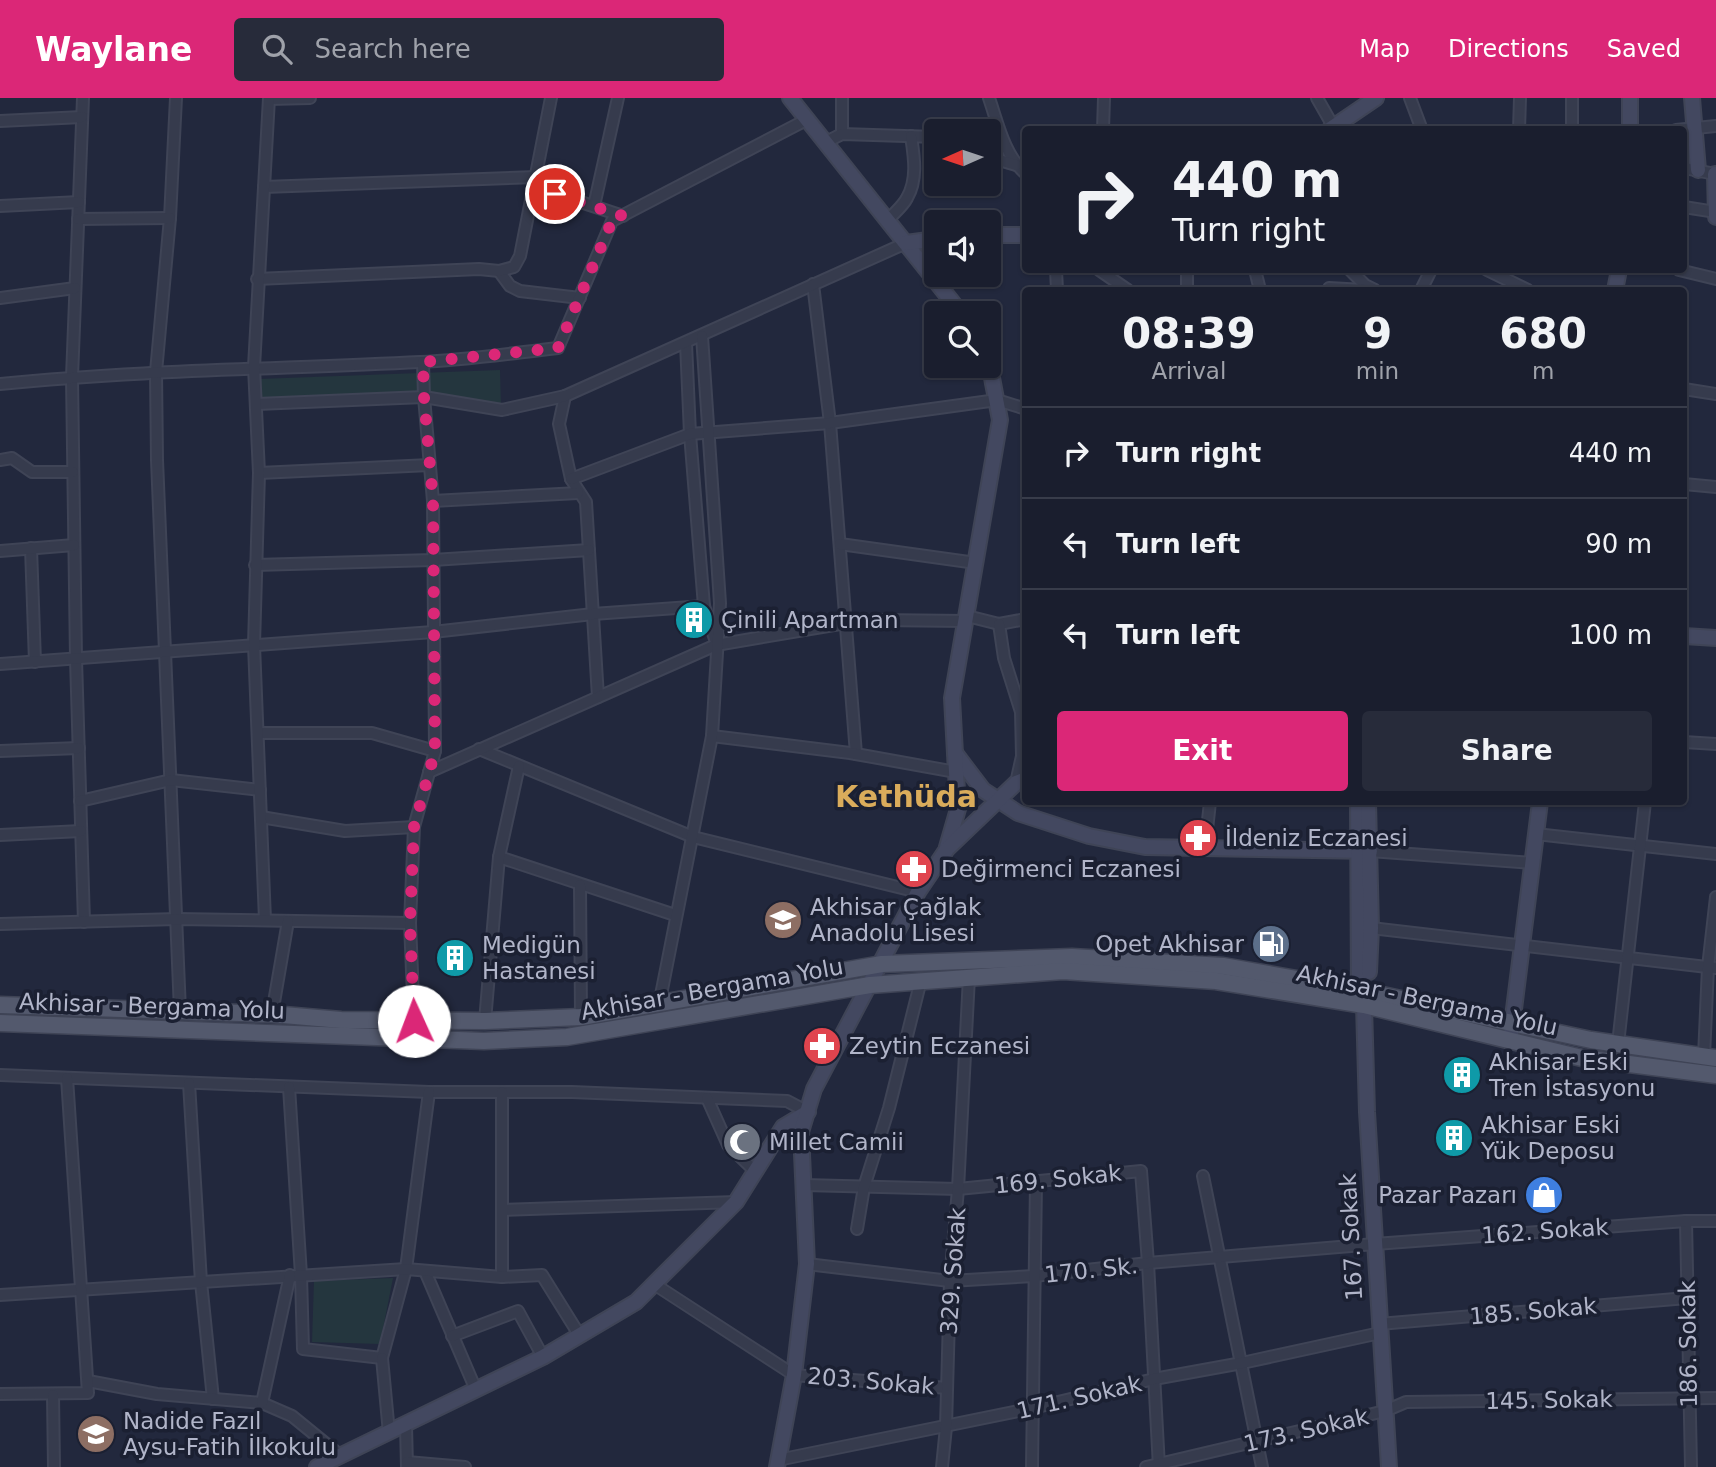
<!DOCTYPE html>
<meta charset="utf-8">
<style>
:root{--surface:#1a1e2e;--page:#272b3a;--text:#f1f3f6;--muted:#9fa2aa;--line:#383c4a;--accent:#db2777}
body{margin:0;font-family:"DejaVu Sans",sans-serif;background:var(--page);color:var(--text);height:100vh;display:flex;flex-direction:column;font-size:26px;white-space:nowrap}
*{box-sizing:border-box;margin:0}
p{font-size:23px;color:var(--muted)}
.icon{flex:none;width:38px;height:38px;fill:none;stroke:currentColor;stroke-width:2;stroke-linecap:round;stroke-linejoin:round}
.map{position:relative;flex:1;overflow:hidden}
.drawer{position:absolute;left:1022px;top:189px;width:665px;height:518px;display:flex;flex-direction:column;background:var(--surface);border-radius:7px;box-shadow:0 2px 5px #0004,0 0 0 2px var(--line)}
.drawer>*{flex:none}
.banner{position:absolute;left:1022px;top:28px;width:665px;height:147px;border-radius:7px;box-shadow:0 2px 5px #0004,0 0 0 2px var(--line);background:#1a1e2e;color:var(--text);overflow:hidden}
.needle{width:46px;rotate:267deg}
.controls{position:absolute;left:924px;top:21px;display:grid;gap:14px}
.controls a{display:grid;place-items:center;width:77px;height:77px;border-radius:7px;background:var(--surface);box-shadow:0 2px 5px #0004,0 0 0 2px var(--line);font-size:35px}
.pin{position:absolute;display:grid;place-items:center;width:60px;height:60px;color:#fff;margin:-30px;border:4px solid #fff;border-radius:50%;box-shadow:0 2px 7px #0007}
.me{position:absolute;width:77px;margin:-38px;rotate:358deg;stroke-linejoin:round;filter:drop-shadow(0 0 5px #0008)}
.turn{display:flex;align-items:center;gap:24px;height:147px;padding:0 35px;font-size:32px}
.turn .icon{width:91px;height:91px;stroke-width:2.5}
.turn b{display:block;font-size:49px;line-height:60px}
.eta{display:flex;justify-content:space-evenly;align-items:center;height:119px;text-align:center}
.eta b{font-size:42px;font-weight:600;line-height:49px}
.action{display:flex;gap:14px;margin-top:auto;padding:14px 35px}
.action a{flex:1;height:80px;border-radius:7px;background:var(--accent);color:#fff;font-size:28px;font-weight:600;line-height:80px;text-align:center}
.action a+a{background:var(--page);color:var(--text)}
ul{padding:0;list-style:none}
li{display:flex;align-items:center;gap:21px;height:91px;padding:0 35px;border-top:2px solid var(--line)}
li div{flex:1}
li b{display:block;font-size:26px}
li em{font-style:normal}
header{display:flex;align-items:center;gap:42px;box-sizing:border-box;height:98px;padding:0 35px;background:var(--accent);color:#fff}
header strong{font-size:33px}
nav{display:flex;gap:38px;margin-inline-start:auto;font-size:24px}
.search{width:490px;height:63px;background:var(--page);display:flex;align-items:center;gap:18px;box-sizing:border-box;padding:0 24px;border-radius:7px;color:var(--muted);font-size:26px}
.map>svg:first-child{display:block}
.green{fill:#24363e}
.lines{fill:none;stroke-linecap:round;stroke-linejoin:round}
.street-casing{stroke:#3f4456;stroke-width:14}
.secondary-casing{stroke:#3f4456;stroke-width:18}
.primary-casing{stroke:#3f4456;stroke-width:19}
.street{stroke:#363b4d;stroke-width:10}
.secondary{stroke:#434860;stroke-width:14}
.primary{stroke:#53596d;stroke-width:16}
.route{stroke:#db2777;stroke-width:12;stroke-dasharray:0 21.6}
.labels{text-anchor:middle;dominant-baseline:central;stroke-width:7;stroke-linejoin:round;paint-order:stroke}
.poi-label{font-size:23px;fill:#b1b5c9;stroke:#1b2032;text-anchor:start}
.street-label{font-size:23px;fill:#b1b5c9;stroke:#1b2032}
.district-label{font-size:30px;font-weight:bold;fill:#daac5b;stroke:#1b2032}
</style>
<header>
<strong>Waylane</strong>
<div class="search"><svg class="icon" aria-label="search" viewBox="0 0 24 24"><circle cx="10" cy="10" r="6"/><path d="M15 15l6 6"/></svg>Search here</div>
<nav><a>Map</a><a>Directions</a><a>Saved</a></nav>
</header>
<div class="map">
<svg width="1716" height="1369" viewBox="0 0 1716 1369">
<rect width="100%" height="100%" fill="#22283d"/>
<g class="green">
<polygon points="500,272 501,308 428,296 260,302 259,281"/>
<polygon points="393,1180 380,1246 312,1244 314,1183"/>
</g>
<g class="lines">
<defs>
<g id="street">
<polyline points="83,0 72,279 76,561 84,824"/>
<polyline points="176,0 170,120 156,274 157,362 180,913"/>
<polyline points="842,0 842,36"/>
<path d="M989,0C998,26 1004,57 1026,76"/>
<polyline points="1317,0 1333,28"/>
<polyline points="1410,0 1422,32"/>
<polyline points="1572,0 1572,32"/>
<polyline points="269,1 310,0"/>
<polyline points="0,23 82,19"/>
<polyline points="1103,32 1104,0"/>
<polyline points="1519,32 1520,0"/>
<polyline points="1676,32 1716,28"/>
<polyline points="824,45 842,36 936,39"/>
<polyline points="989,59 1016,67"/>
<polyline points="1684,70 1715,76"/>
<polyline points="264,89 536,79"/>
<polyline points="535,89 623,118"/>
<polyline points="0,108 79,104"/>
<polyline points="594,108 618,0"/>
<polyline points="1684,109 1716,114"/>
<polyline points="78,121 170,120"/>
<path d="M888,122C894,115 903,108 907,100C918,81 914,58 911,38"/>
<polyline points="1056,172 1057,192"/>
<polyline points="1099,172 1128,192"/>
<polyline points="1255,172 1260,192"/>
<polyline points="1350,172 1365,187 1375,192"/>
<polyline points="1487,172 1528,192"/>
<polyline points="1679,172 1716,181"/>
<polyline points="499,173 510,188 520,193 580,200"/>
<polyline points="257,181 479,171 499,173 514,169 520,158 551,0"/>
<polyline points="813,186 830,325 856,656"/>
<polyline points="1187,192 1187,172"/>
<polyline points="1330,192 1329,190 1364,192"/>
<polyline points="1421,192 1431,172"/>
<polyline points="0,200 75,190"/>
<polyline points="686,245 690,336 704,508 715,541"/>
<path d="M0,286C140,272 280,271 420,264C466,262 513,255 558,250L612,123L806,22"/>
<polyline points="1684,291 1716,296"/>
<polyline points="565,298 559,326 571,381 586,404 598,599"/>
<polyline points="257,306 424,299 502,312 565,298 906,145"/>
<polyline points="0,362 12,360 32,374 73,374"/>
<polyline points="259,375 430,367"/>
<polyline points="571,381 690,336 830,325 997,302 1026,311"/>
<polyline points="1684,386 1716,389"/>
<polyline points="433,403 578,395"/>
<polyline points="840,446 976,465"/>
<polyline points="31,450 35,564"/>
<polyline points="0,453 74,447"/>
<polyline points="255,467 433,462 589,452"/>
<polyline points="967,518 999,526 1026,521"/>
<polyline points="999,526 1004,560 1021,614 1022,658 1016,685"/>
<polyline points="0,566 433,534 593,516 704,508"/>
<polyline points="258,635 372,635 435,653"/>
<polyline points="712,638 850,655 956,674"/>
<polyline points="1684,644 1716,646"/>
<polyline points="479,651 693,739 918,794"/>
<polyline points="0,653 79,650"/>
<polyline points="429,674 716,547 846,525 876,522 966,523"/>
<polyline points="80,703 171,682 260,692"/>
<polyline points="261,719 345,733 414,729"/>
<polyline points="1536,736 1716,756"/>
<polyline points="0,737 81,733"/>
<polyline points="1205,750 1210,704"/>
<polyline points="1370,753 1533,765"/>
<polyline points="499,759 675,817"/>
<polyline points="580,787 581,919"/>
<polyline points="265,822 254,547 259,375 254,269 269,0"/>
<polyline points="0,826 177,821 410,825"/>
<polyline points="1371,830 1716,870"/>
<polyline points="659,907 712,638 720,505 702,238"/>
<polyline points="272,916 288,823"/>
<polyline points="414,923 410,825 414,729 435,653 433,403 424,299 423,264"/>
<polyline points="485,923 499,759 519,668"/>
<polyline points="1618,946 1645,704"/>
<polyline points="1704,958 1708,869 1716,799"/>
<polyline points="0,977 429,994 572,994 787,1003 808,1014"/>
<polyline points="189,985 201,1184 213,1301"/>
<polyline points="289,989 301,1177 303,1251 382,1260 406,1171 429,994"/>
<polyline points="707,1000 728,1047 755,1073"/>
<polyline points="1203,1078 1262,1369"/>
<polyline points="804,1087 958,1091 1141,1073 1148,1165 1159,1369"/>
<polyline points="502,1112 736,1104"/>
<polyline points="1686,1123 1691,1369"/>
<polyline points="857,1131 864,1089 889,1010 921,882"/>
<polyline points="807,1166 950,1183 1034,1178 1148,1165 1375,1146 1686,1123 1716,1123"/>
<polyline points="425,1173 476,1292"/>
<polyline points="502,1179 502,994"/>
<polyline points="654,1186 794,1277 947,1290"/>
<polyline points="0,1197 406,1171 502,1179 542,1177 580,1238"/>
<polyline points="1379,1226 1687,1200"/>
<polyline points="452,1238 518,1213 543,1259"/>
<polyline points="382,1260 389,1335"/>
<polyline points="88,1283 157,1296 262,1305 292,1318 341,1358"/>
<polyline points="0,1296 88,1295 67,980"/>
<polyline points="53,1297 54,1369"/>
<polyline points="262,1305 290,1177"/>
<polyline points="406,1327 407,1369"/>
<polyline points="778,1362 1033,1310 1154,1281 1242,1265 1380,1235"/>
<polyline points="407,1364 465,1369"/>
<polyline points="942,1369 946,1329 950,1183 958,1091 969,879"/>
<polyline points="1032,1369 1036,1084"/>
<polyline points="1146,1369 1385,1313 1406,1304 1716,1300"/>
</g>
<g id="secondary">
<polyline points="790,0 961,215"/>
<polyline points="1630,0 1630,32"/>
<polyline points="1692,0 1698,72"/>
<polyline points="1329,32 1376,0"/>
<polyline points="1715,76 1716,119"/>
<polyline points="989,137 1026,137"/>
<polyline points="906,145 936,141"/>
<polyline points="1615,192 1619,172"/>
<polyline points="1684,538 1716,540"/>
<polyline points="955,655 983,692 1018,715 1089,738 1145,749 1370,753"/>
<polyline points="1358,704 1359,892 1364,907 1367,1014 1389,1369"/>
<polyline points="1368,704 1371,830 1369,874"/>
<polyline points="947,749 958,711 952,600 1000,322 989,264"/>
<polyline points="1511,935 1540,704"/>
<polyline points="317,1369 543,1259 636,1204 736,1104 783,1029 808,1014"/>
<polyline points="777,1369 794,1277 807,1166 801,1034 814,991 918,794 947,751 1016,685 1026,681"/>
</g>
<g id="primary">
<polyline points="0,907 272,916 341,922 485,923 581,919 882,866 1072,859 1223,868 1359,892 1591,942 1716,960"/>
<polyline points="0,925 484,943 567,939 870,887 1063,873 1216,883 1364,907 1582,960 1716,977"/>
</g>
</defs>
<use href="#street" class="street-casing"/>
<use href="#secondary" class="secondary-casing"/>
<use href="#primary" class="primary-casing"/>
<use href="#street" class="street"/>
<use href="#secondary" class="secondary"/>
<use href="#primary" class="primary"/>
</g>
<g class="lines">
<polyline class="route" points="414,923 410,825 414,729 435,653 433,403 424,299 423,264 558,250 612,123 623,118 555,96"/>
</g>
<defs>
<symbol id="building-disc" viewBox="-11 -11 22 22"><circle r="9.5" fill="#0f9aa8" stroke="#1b2032"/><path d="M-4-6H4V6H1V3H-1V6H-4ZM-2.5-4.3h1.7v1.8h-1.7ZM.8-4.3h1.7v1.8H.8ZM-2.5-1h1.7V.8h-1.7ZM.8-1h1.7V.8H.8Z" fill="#fff"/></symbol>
<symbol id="pharmacy-disc" viewBox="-11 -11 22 22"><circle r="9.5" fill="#e0444e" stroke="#1b2032"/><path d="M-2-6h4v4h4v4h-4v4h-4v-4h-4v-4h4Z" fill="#fff"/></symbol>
<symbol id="school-disc" viewBox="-11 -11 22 22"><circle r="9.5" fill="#8d6e63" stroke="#1b2032"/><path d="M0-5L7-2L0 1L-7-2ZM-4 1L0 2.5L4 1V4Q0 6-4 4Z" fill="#fff"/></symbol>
<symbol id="fuel-disc" viewBox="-11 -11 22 22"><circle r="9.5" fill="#5c6f8a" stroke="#1b2032"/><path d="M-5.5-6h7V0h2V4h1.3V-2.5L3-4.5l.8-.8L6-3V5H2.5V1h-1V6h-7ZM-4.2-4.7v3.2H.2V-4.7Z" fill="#fff"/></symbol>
<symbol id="mosque-disc" viewBox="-11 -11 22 22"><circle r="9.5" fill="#6b7280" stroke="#1b2032"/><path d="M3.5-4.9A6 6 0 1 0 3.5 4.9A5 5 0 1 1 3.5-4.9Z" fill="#fff"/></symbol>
<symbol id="shop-disc" viewBox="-11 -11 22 22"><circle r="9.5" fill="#3f7fe0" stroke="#1b2032"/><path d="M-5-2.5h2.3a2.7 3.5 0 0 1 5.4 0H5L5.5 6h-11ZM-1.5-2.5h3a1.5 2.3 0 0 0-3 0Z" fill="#fff"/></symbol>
</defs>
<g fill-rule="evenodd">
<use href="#building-disc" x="672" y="500" width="44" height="44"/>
<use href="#pharmacy-disc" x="1176" y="718" width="44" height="44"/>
<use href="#pharmacy-disc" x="892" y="749" width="44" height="44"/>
<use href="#school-disc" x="761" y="800" width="44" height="44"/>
<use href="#fuel-disc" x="1249" y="824" width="44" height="44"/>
<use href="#building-disc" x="433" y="838" width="44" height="44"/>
<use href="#pharmacy-disc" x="800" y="926" width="44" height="44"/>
<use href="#building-disc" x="1440" y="955" width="44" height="44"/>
<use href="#building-disc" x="1432" y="1018" width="44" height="44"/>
<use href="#mosque-disc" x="720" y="1022" width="44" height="44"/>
<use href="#shop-disc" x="1522" y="1075" width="44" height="44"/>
<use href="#school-disc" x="74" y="1314" width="44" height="44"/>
</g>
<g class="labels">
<g class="poi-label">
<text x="721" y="522">Çinili Apartman</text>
<text x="1225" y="740">İldeniz Eczanesi</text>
<text x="941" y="771">Değirmenci Eczanesi</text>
<text x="810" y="809">Akhisar Çağlak<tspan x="810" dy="26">Anadolu Lisesi</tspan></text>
<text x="1244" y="846" text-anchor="end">Opet Akhisar</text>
<text x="482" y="847">Medigün<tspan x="482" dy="26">Hastanesi</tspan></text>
<text x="849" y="948">Zeytin Eczanesi</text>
<text x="1489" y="964">Akhisar Eski<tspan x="1489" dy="26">Tren İstasyonu</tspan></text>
<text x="1481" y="1027">Akhisar Eski<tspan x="1481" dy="26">Yük Deposu</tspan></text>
<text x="769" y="1044">Millet Camii</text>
<text x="1517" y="1097" text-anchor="end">Pazar Pazarı</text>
<text x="123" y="1323">Nadide Fazıl<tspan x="123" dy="26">Aysu-Fatih İlkokulu</tspan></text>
</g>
<g class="street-label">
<text transform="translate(712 891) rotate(-10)">Akhisar - Bergama Yolu</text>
<text transform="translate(1427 902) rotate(12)">Akhisar - Bergama Yolu</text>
<text transform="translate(152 908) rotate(2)">Akhisar - Bergama Yolu</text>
<text transform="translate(1058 1081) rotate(-6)">169. Sokak</text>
<text transform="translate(1545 1133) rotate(-4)">162. Sokak</text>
<text transform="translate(1351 1139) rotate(-93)">167. Sokak</text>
<text transform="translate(1091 1172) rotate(-6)">170. Sk.</text>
<text transform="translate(953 1173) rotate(-86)">329. Sokak</text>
<text transform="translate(1533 1213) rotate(-5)">185. Sokak</text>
<text transform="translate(1688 1246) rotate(-91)">186. Sokak</text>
<text transform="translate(871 1283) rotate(5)">203. Sokak</text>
<text transform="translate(1079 1299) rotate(-13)">171. Sokak</text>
<text transform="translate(1549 1302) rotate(-1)">145. Sokak</text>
<text transform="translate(1306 1332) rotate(-13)">173. Sokak</text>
</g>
<g class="district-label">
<text x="906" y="698">Kethüda</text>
</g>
</g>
</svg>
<div class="controls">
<a><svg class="needle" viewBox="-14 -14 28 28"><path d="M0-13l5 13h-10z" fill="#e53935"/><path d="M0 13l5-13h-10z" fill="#9fa2aa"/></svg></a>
<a><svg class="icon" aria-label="sound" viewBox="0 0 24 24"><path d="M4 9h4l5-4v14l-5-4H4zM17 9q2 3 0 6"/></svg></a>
<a><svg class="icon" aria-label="search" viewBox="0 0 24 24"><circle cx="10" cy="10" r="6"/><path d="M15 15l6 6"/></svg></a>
</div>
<div class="pin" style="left:555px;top:96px;background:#d93025"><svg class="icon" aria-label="arrive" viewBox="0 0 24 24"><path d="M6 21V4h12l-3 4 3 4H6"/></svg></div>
<svg class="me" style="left:414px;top:923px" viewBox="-20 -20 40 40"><circle r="19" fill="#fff"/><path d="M0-13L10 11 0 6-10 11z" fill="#db2777"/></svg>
<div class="banner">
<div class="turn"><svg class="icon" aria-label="right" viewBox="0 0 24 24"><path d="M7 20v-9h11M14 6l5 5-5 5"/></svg><div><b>440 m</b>Turn right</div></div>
</div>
<section class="drawer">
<div class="eta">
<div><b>08:39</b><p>Arrival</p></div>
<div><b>9</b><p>min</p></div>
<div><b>680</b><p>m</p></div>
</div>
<ul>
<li><svg class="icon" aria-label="right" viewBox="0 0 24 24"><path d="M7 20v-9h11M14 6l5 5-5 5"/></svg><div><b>Turn right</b></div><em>440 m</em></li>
<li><svg class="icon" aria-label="left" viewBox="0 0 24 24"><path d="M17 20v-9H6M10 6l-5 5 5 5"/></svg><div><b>Turn left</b></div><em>90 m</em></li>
<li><svg class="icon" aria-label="left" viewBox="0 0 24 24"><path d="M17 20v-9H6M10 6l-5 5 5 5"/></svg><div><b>Turn left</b></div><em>100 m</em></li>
</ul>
<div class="action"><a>Exit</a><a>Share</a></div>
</section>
</div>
